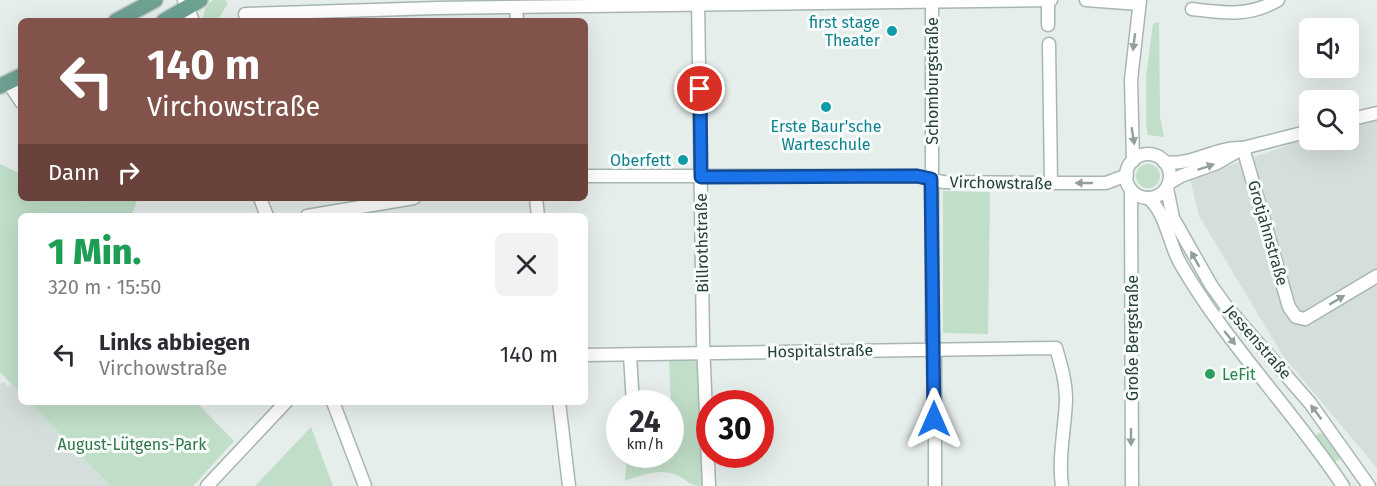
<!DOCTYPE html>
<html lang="de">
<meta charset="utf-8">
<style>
:root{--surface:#fff;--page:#f2f2f3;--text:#2b2b33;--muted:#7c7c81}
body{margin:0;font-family:"Fira Sans",sans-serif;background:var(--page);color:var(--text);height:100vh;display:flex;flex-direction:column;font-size:22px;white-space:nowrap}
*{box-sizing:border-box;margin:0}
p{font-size:20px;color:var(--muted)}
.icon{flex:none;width:33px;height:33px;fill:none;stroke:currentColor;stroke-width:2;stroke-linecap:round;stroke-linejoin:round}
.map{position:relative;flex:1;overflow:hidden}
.panel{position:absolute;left:18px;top:213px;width:570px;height:192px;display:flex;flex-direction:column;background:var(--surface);border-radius:9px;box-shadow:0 6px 24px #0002}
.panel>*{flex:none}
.hud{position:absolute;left:18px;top:18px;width:570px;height:183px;border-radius:9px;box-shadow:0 6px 24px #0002;background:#82534a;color:#fff;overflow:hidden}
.fabs{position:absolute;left:1299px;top:18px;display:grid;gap:12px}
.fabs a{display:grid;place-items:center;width:60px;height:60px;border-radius:9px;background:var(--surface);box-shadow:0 6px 24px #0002;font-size:30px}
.speed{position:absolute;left:606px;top:390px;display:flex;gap:12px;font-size:30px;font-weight:700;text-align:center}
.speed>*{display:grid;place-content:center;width:78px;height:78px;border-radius:50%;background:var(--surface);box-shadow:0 6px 24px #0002;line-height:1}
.speed small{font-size:15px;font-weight:400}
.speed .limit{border:9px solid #d22;background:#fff;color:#111}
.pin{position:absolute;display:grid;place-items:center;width:51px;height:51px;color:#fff;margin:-26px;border:3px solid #fff;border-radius:50%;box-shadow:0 2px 6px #0007}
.me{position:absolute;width:66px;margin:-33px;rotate:0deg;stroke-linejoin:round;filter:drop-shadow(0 0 4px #0008)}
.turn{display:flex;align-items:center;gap:21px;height:126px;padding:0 30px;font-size:27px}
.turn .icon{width:78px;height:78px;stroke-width:2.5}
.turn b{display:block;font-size:42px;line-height:51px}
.then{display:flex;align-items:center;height:57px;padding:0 30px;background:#0003;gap:12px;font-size:22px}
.round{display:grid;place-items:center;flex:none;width:63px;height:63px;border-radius:9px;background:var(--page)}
.head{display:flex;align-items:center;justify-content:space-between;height:102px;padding:0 30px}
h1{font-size:36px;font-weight:800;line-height:45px;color:#1e9e55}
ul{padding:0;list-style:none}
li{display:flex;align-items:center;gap:18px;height:78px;padding:0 30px}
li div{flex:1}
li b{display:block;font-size:22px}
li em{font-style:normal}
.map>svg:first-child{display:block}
.built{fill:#d4deda}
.green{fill:#c0dec8}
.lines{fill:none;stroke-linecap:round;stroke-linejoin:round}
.minor-casing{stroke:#a8b6b2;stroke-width:15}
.major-casing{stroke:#c2cac7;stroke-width:18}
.minor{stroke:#fff;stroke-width:12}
.major{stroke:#6da293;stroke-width:15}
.oneway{fill:#92a09c}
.route-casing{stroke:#114b97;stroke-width:15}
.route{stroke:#1a73e8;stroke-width:10}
.culture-dot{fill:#0f9aa8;stroke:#f7fbf9;stroke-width:2}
.leisure-dot{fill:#2e9e5b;stroke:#f7fbf9;stroke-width:2}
.labels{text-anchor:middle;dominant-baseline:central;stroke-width:6;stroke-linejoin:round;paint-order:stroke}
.culture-label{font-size:16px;fill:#0d838f;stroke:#f7fbf9;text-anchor:end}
.street-label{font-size:16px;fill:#254038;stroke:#f7fbf9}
.leisure-label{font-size:16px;fill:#27864d;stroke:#f7fbf9;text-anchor:start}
.park-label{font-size:16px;fill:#31764a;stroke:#f7fbf9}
</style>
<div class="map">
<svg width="1377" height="486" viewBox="0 0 1377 486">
<rect width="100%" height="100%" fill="#e6eeeb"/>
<g class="built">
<polygon points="1377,120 1377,468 1283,356 1199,216 1190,179 1309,138 1348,140 1349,125"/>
<polygon points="4,382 8,387 11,384 21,394 21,402 29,402 111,486 0,486 0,384"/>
</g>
<g class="green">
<polygon points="213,0 225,0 228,3 217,21 202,21 206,6"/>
<polygon points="1159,22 1160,117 1164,137 1148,135 1146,126 1146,77 1153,24"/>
<polygon points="0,164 21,174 21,198 74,198 84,202 86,198 138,198 131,216 21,216 21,394 0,372"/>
<circle cx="1148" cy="176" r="12"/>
<polygon points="943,191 990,192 988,334 943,333"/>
<path d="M702,358L706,486C685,486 691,481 676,475C659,468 642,475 625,481L627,455L670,454L673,452L669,359Z"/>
<polygon points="29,402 196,402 234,441 193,486 111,486"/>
<polygon points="311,427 333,486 255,486"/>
<polygon points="1318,433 1329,435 1345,455 1335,462 1315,437"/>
</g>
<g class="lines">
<defs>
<g id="minor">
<polyline points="184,0 193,21"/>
<polyline points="698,0 703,342 709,486"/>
<polyline points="932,0 932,340 935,350 935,486"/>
<polyline points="1048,0 1048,25"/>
<polyline points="1086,0 1139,4"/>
<polyline points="516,7 517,21"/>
<path d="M1192,9C1225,13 1249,17 1278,0"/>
<polyline points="245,14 437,8 1051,0"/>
<polyline points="1049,44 1051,183"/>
<polyline points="8,82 21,102"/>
<polyline points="1348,120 1377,113"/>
<polyline points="1243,148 1289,307 1296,317 1305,319 1377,276"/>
<circle cx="1148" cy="176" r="22"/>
<polyline points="1133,161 1131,80 1140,0"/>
<path d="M1164,162C1190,167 1215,147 1241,148"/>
<polyline points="585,176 917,176 943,182 1046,183 1106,183 1127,175"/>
<polyline points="1169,183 1181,176 1217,163 1243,148 1310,131"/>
<polyline points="1167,188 1173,218 1211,285 1226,306 1310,403 1369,486"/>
<polyline points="1131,190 1132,486"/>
<polyline points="260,198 267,216"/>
<polyline points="536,198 538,216"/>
<path d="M1148,198C1166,212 1169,244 1180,263C1226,343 1292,409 1343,486"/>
<polyline points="307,216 414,198"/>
<path d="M585,355L1056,348C1061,365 1066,382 1066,400C1065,429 1058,457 1062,486"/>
<polyline points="630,355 633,404"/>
<polyline points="333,402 365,486"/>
<polyline points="559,402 569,486"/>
<polyline points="207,486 286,402"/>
</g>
<g id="major">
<polyline points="116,21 155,0"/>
<polyline points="164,21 200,0"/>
<polyline points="0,86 21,76"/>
</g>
</defs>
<use href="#minor" class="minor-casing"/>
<use href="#major" class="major-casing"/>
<use href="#minor" class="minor"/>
<use href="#major" class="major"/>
</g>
<defs><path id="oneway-solid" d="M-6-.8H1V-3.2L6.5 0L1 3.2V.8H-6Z" transform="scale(1.5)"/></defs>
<g class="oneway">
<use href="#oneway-solid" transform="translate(1134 42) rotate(97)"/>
<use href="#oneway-solid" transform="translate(1133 136) rotate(81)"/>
<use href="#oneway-solid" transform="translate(1206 167) rotate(-19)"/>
<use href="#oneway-solid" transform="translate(1084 183) rotate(180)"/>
<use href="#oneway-solid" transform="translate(1195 259) rotate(-119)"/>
<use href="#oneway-solid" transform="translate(1337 300) rotate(-31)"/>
<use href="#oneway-solid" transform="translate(1230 338) rotate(51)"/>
<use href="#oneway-solid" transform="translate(1316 412) rotate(-127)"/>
<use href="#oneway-solid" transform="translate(1131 437) rotate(90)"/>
</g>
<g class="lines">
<defs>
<polyline id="route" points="700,89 701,177 917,176 931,179 934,419"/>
</defs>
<use href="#route" class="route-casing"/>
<use href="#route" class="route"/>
</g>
<g class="culture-dot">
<circle cx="892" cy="31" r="6"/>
<circle cx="826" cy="107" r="6"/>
<circle cx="683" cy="160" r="6"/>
</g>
<circle class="leisure-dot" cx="1210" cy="374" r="6"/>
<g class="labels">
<g class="culture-label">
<text x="880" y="22">first stage<tspan x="880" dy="18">Theater</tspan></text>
<text x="826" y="126" text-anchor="middle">Erste Baur'sche<tspan x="826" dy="18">Warteschule</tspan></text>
<text x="671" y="160">Oberfett</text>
</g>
<g class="street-label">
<text transform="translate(932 81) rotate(-90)">Schomburgstraße</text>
<text transform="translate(1001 183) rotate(1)">Virchowstraße</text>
<text transform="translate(1268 233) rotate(74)">Grotjahnstraße</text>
<text transform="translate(702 243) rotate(-91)">Billrothstraße</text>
<text transform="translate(1132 338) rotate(-90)">Große Bergstraße</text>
<text transform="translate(1258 342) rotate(49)">Jessenstraße</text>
<text transform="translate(820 351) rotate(-1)">Hospitalstraße</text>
</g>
<g class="leisure-label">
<text x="1222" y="374">LeFit</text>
</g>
<g class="park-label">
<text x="132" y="444">August-Lütgens-Park</text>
</g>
</g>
</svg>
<div class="fabs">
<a><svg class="icon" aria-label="sound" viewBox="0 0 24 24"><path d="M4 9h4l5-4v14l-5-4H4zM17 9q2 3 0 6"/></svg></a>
<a><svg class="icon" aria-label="search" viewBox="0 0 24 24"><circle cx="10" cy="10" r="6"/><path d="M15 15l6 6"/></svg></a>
</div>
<div class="speed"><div>24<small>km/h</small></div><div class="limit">30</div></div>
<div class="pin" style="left:700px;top:89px;background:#d93025"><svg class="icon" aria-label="arrive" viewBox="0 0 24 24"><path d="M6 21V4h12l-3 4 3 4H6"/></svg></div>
<svg class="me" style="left:934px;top:419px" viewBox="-20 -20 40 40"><path d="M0-17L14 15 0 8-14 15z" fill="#1a73e8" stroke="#fff" stroke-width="4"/></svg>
<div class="hud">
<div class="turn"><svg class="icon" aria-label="left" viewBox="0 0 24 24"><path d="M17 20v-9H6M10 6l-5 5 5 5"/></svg><div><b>140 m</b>Virchowstraße</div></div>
<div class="then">Dann<svg class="icon" aria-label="right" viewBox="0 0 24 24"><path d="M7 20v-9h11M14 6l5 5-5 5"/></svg></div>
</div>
<section class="panel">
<div class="head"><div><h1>1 Min.</h1><p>320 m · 15:50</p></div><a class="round"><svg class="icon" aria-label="close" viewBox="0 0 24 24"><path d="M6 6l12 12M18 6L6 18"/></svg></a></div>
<ul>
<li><svg class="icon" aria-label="left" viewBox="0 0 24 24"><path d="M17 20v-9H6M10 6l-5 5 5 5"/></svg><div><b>Links abbiegen</b><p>Virchowstraße</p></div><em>140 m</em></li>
</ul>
</section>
</div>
